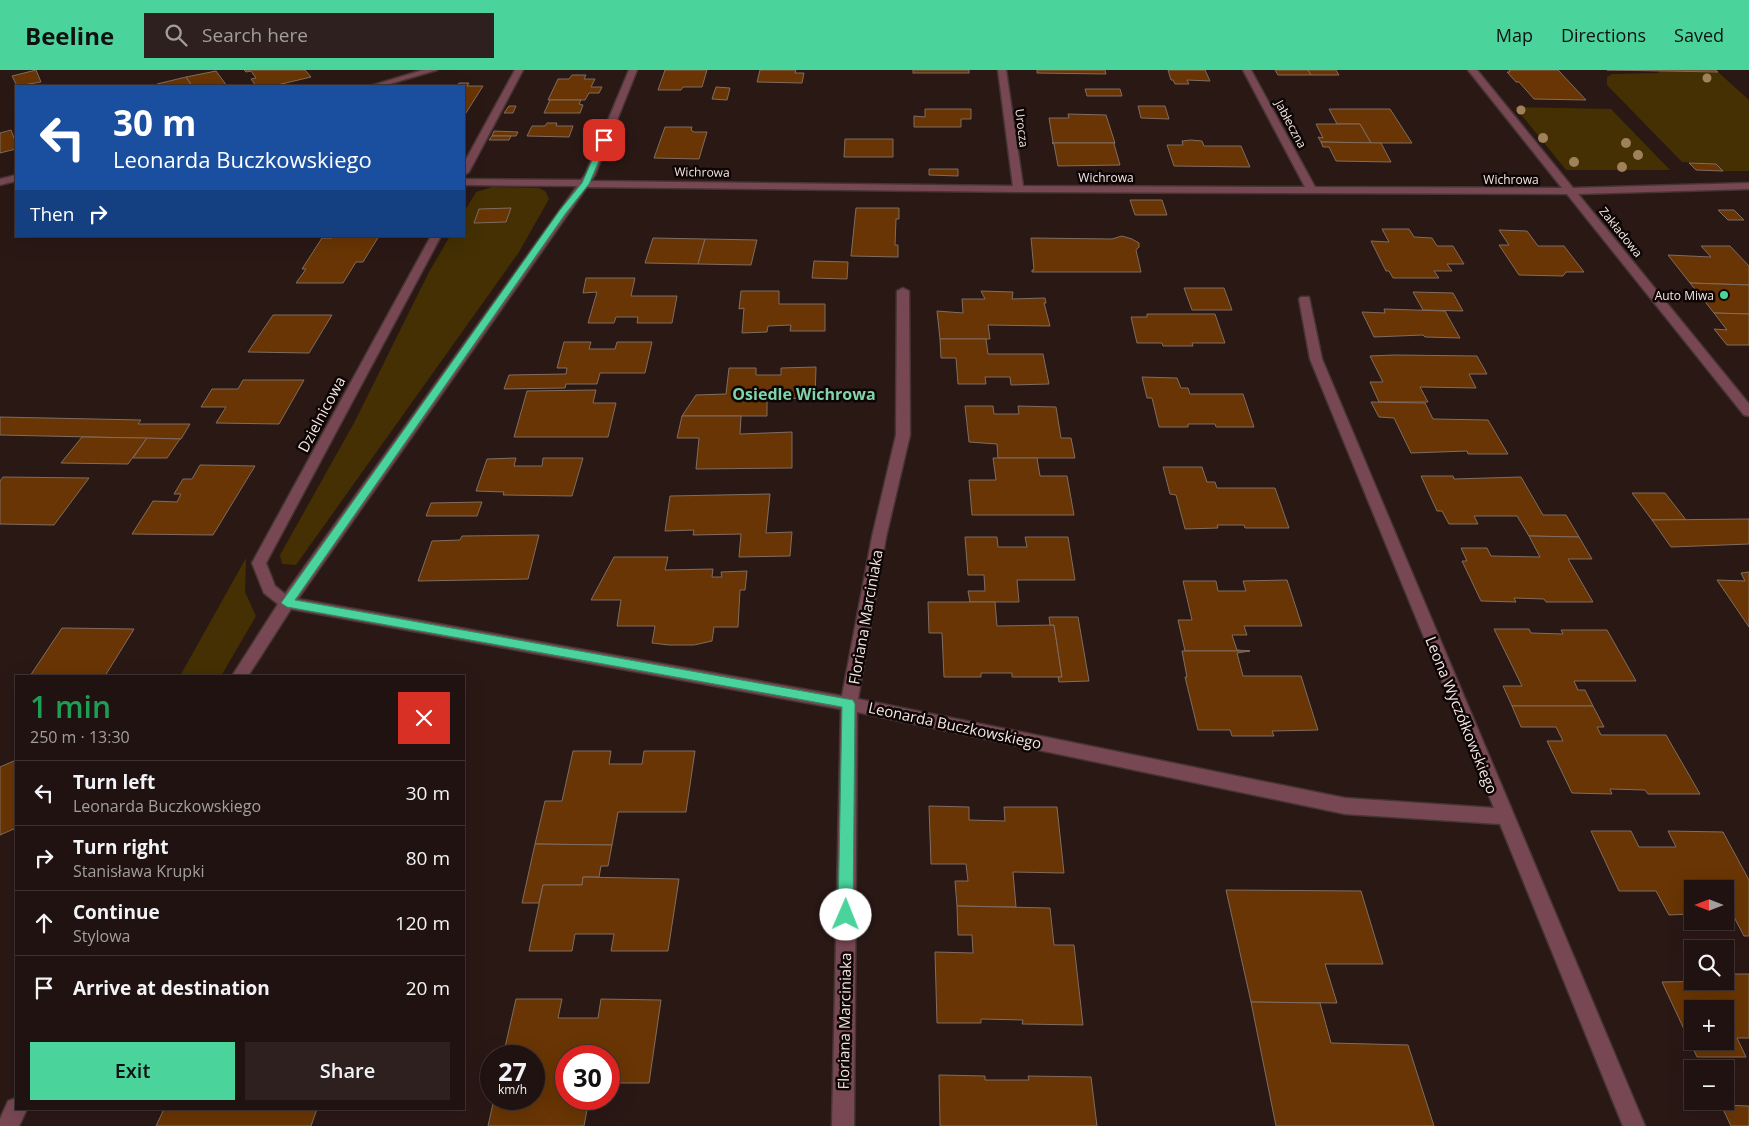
<!DOCTYPE html>
<meta charset="utf-8">
<style>
:root{--surface:#201210;--page:#2d201e;--text:#f1f3f6;--muted:#a29e9f;--line:#3d3230;--accent:#4ad49c}
body{margin:0;font-family:"Open Sans",sans-serif;background:var(--page);color:var(--text);height:100vh;display:flex;flex-direction:column;font-size:19px;white-space:nowrap}
*{box-sizing:border-box;margin:0}
p{font-size:16px;color:var(--muted)}
.icon{flex:none;width:28px;height:28px;fill:none;stroke:currentColor;stroke-width:2;stroke-linecap:round;stroke-linejoin:round}
.map{position:relative;flex:1;overflow:hidden}
.sheet{position:absolute;left:15px;top:605px;width:450px;height:435px;display:flex;flex-direction:column;background:var(--surface);border-radius:0px;box-shadow:0 5px 20px #0002,0 0 0 1px var(--line)}
.sheet>*{flex:none}
.banner{position:absolute;left:15px;top:15px;width:450px;height:152px;border-radius:0px;box-shadow:0 5px 20px #0002,0 0 0 1px var(--line);background:#1a4fa0;color:#fff;overflow:hidden}
.needle{width:32px;rotate:270deg}
.fabs{position:absolute;left:1684px;top:810px;display:grid;gap:10px}
.fabs a{display:grid;place-items:center;width:50px;height:50px;border-radius:0px;background:var(--surface);box-shadow:0 5px 20px #0002,0 0 0 1px var(--line);font-size:25px}
.speed{position:absolute;left:480px;top:975px;display:flex;gap:10px;font-size:25px;font-weight:700;text-align:center}
.speed>*{display:grid;place-content:center;width:65px;height:65px;border-radius:50%;background:var(--surface);box-shadow:0 5px 20px #0002,0 0 0 1px var(--line);line-height:1}
.speed small{font-size:12px;font-weight:400}
.speed .limit{border:8px solid #d22;background:#fff;color:#111}
.pin{position:absolute;display:grid;place-items:center;width:42px;height:42px;color:#fff;margin:-21px;border-radius:10px;box-shadow:0 2px 8px #0006}
.me{position:absolute;width:55px;margin:-28px;rotate:1deg;stroke-linejoin:round;filter:drop-shadow(0 0 4px #0008)}
.turn{display:flex;align-items:center;gap:18px;height:105px;padding:0 15px;font-size:22px}
.turn .icon{width:65px;height:65px;stroke-width:2.5}
.turn b{display:block;font-size:35px;line-height:42px}
.then{display:flex;align-items:center;height:48px;padding:0 15px;background:#0003;gap:10px;font-size:19px}
.round{display:grid;place-items:center;flex:none;width:52px;height:52px;border-radius:0px;background:var(--page)}
.summary{display:flex;align-items:center;justify-content:space-between;height:85px;padding:0 15px}
h1{font-size:30px;font-weight:600;line-height:38px;color:#1e9e55}
.button{display:flex;gap:10px;margin-top:auto;padding:10px 15px}
.button a{flex:1;height:58px;border-radius:0px;background:var(--accent);color:#111;font-size:20px;font-weight:600;line-height:58px;text-align:center}
.button a+a{background:var(--page);color:var(--text)}
ul{padding:0;list-style:none}
li{display:flex;align-items:center;gap:15px;height:65px;padding:0 15px;border-top:1px solid var(--line)}
li div{flex:1}
li b{display:block;font-size:19px}
li em{font-style:normal}
header{display:flex;align-items:center;gap:30px;box-sizing:border-box;height:70px;padding:0 25px;background:var(--accent);color:#111}
header strong{font-size:24px}
nav{display:flex;gap:28px;margin-inline-start:auto;font-size:18px}
.search{width:350px;height:45px;background:var(--page);display:flex;align-items:center;gap:12px;box-sizing:border-box;padding:0 18px;border-radius:0px;color:var(--muted);font-size:19px}
.map>svg:first-child{display:block}
.green{fill:#443002}
.building{fill:#693504;stroke:#7f6d60;fill-rule:evenodd}
.lines{fill:none;stroke-linecap:round;stroke-linejoin:round}
.street-casing{stroke:#463532;stroke-width:3}
.street{fill:#784754;fill-rule:evenodd}
.tree{fill:#9f825a}
.route{fill:#4ad49c;stroke:#308a65}
.poi-dot{fill:#4ad49c;stroke:#0d0605;stroke-width:2}
.labels{text-anchor:middle;dominant-baseline:central;stroke-width:5;stroke-linejoin:round;paint-order:stroke}
.far-street-label{font-size:12px;fill:#f4e6e4;stroke:#0d0605}
.far-poi-label{font-size:12px;fill:#f4e6e4;stroke:#0d0605;text-anchor:end}
.street-label{font-size:15px;fill:#f4e6e4;stroke:#0d0605}
.neighbourhood-label{font-size:16px;font-weight:bold;fill:#80d4ac;stroke:#0d0605}
</style>
<header>
<strong>Beeline</strong>
<div class="search"><svg class="icon" aria-label="search" viewBox="0 0 24 24"><circle cx="10" cy="10" r="6"/><path d="M15 15l6 6"/></svg>Search here</div>
<nav><a>Map</a><a>Directions</a><a>Saved</a></nav>
</header>
<div class="map">
<svg width="1749" height="1056" viewBox="0 0 1749 1056">
<rect width="100%" height="100%" fill="#2a1815"/>
<g class="green">
<polygon points="1658,1 1718,2 1749,30 1749,101 1723,101 1716,94 1682,92 1607,15 1607,7 1612,4 1659,3"/>
<polygon points="1515,37 1611,39 1670,100 1566,100"/>
<polygon points="492,117 539,118 545,121 549,129 519,182 296,495 282,494 280,485 354,353 429,202 450,166 464,166 464,142 476,122"/>
<polygon points="246,488 245,522 256,546 221,606 180,606"/>
</g>
<g class="building">
<polygon points="36,0 41,12 17,16 12,6"/>
<polygon points="244,0 305,0 311,7 273,16 256,16 251,9 256,8 251,1 246,2"/>
<polygon points="665,0 707,0 702,17 683,17 681,20 658,20"/>
<polygon points="760,0 796,0 795,3 804,3 802,13 757,12"/>
<rect x="913" y="0" width="56" height="3"/>
<polygon points="1037,0 1105,0 1106,4 1037,3"/>
<polygon points="1168,0 1205,0 1210,11 1187,10 1189,14 1175,14 1173,10 1171,10"/>
<polygon points="1275,0 1308,0 1311,5 1278,5"/>
<polygon points="1308,0 1336,0 1339,5 1311,5"/>
<polygon points="1509,0 1558,0 1586,30 1534,29 1519,12 1516,12 1507,2 1510,2"/>
<polygon points="1715,0 1718,2 1607,0"/>
<polygon points="216,1 227,16 192,16 186,7"/>
<polygon points="572,5 586,5 584,9 595,9 591,17 602,17 599,23 589,23 585,30 548,30 558,9 569,9"/>
<polygon points="186,7 192,16 158,16 157,14"/>
<polygon points="459,13 469,13 467,16 483,16 464,46 464,16 443,16 457,15"/>
<polygon points="716,17 730,18 727,30 712,29"/>
<polygon points="1085,19 1120,19 1122,26 1087,26"/>
<polygon points="550,30 581,30 579,34 583,35 580,43 544,43"/>
<polygon points="509,36 516,36 513,43 504,43"/>
<polygon points="1138,36 1165,36 1169,49 1141,48"/>
<polygon points="925,39 971,39 971,49 961,49 961,57 914,57 914,46 925,47"/>
<polygon points="1329,39 1390,39 1412,73 1371,73 1360,54 1337,54"/>
<polygon points="1068,44 1106,45 1115,73 1052,73 1053,72 1049,48 1069,48"/>
<polygon points="547,53 557,53 556,56 573,56 569,67 527,66 532,56 545,56"/>
<polygon points="1316,54 1360,54 1371,73 1321,72 1318,67 1323,68"/>
<polygon points="665,57 692,57 691,60 694,62 707,62 699,89 654,88"/>
<polygon points="11,60 16,73 16,79 0,83 0,63"/>
<polygon points="494,61 518,62 516,66 492,66"/>
<polygon points="492,66 511,66 509,70 489,70"/>
<polygon points="845,69 893,69 893,87 844,87"/>
<polygon points="1191,70 1202,71 1204,76 1241,76 1250,97 1174,96 1167,75 1183,75 1182,71"/>
<polygon points="1321,72 1381,73 1391,92 1336,91 1329,77 1323,77"/>
<polygon points="1052,73 1115,73 1114,74 1120,95 1058,96 1054,74"/>
<polygon points="1689,93 1716,94 1723,101 1696,100"/>
<polygon points="929,99 958,99 958,106 929,105"/>
<polygon points="1130,130 1162,130 1167,145 1135,145"/>
<polygon points="511,138 506,152 474,153 479,139"/>
<polygon points="856,138 899,138 899,149 896,149 895,175 898,175 898,187 851,186"/>
<polygon points="1718,140 1734,140 1744,150 1728,150"/>
<polygon points="1382,159 1409,159 1414,167 1432,168 1437,176 1453,176 1464,194 1447,194 1452,201 1434,201 1439,208 1393,208 1389,201 1386,201 1371,171 1389,172"/>
<polygon points="1499,160 1527,161 1538,176 1564,176 1584,202 1566,202 1563,206 1519,205 1499,175 1509,175"/>
<polygon points="334,166 379,166 363,192 356,192 343,213 296,213 306,199 302,199 322,168 332,168"/>
<polygon points="1122,166 1132,169 1139,173 1139,177 1136,180 1141,202 1032,202 1032,200 1034,200 1031,168 1112,169"/>
<polygon points="653,168 705,169 698,194 645,193"/>
<polygon points="705,169 757,170 751,195 698,194"/>
<polygon points="1701,176 1730,176 1749,196 1749,215 1690,213 1668,185 1711,187"/>
<polygon points="814,191 848,192 847,209 812,208"/>
<polygon points="586,208 635,208 631,226 677,226 672,253 637,253 638,247 616,247 614,253 588,253 597,222 583,223"/>
<polygon points="1690,213 1749,215 1749,244 1714,243"/>
<polygon points="1184,218 1224,218 1232,240 1192,240"/>
<polygon points="741,221 779,221 779,234 825,234 825,261 790,261 791,255 768,256 767,262 742,263 744,238 739,239"/>
<polygon points="981,221 1013,222 1012,229 1045,228 1046,233 1044,233 1050,256 988,255 990,269 940,269 937,241 963,243 962,229 985,229"/>
<polygon points="1413,222 1453,223 1463,241 1423,240"/>
<polygon points="1384,239 1445,241 1460,268 1425,267 1423,265 1374,267 1362,242 1385,243"/>
<polygon points="1714,243 1749,244 1749,275 1727,275 1714,259 1727,260"/>
<polygon points="1147,244 1215,244 1225,273 1192,273 1193,276 1163,276 1162,273 1137,273 1131,247 1147,247"/>
<polygon points="273,245 332,245 309,283 248,282"/>
<polygon points="940,269 986,269 988,284 1043,284 1049,314 1011,315 1010,307 985,307 986,314 958,314 956,288 941,288"/>
<polygon points="564,272 591,272 589,279 615,279 617,272 652,272 645,303 600,303 597,314 566,314 565,318 504,319 509,305 566,304 567,298 557,298"/>
<polygon points="1394,285 1477,286 1487,304 1469,304 1476,318 1420,317 1428,332 1379,332 1370,312 1383,312 1370,286"/>
<polygon points="816,297 815,328 767,329 767,346 682,346 696,325 726,324 729,298 756,298 756,305 781,305 781,298"/>
<polygon points="1142,307 1177,308 1181,318 1188,318 1190,324 1243,324 1254,357 1216,357 1215,354 1188,354 1188,357 1159,357 1152,328 1147,328"/>
<polygon points="243,310 304,310 279,354 216,353 226,337 201,337 212,319 238,319"/>
<polygon points="596,320 593,333 616,333 608,367 514,367 527,321"/>
<polygon points="1371,332 1425,333 1433,349 1488,350 1508,384 1468,384 1467,381 1411,383 1394,348 1379,347"/>
<polygon points="965,336 993,336 994,344 1019,344 1018,336 1056,337 1061,368 1071,368 1075,388 998,388 997,374 969,372"/>
<polygon points="682,346 741,346 740,364 792,362 792,398 696,399 699,368 677,368"/>
<polygon points="0,347 141,350 138,354 190,354 181,369 0,365"/>
<polygon points="82,367 147,368 128,394 61,393"/>
<polygon points="147,368 180,369 167,388 133,388"/>
<polygon points="516,388 514,396 542,396 543,388 583,388 572,426 503,425 504,422 476,421 487,389"/>
<polygon points="993,388 1037,388 1040,406 1067,406 1074,445 972,445 969,410 996,410"/>
<polygon points="200,395 255,396 213,465 132,464 153,431 177,432 181,424 174,424 183,409 192,409"/>
<polygon points="1163,397 1202,397 1207,412 1215,412 1217,418 1275,418 1289,458 1245,458 1244,455 1217,455 1218,458 1185,459 1176,425 1170,424"/>
<polygon points="1421,406 1453,406 1454,409 1521,407 1543,445 1566,445 1579,467 1529,466 1517,446 1474,446 1478,454 1449,454 1442,441 1437,441"/>
<polygon points="3,407 89,408 54,455 0,454 0,411"/>
<polygon points="1632,423 1665,423 1686,450 1652,450"/>
<polygon points="770,424 766,463 792,462 790,486 739,487 741,464 693,465 694,460 665,461 670,426"/>
<polygon points="482,432 477,446 426,446 431,433"/>
<polygon points="1749,449 1749,474 1671,477 1652,450"/>
<polygon points="539,465 528,509 418,511 432,471 460,470 462,466"/>
<polygon points="1529,466 1579,467 1592,489 1568,489 1593,532 1546,532 1544,529 1514,528 1516,532 1481,531 1462,491 1467,491 1461,478 1487,478 1491,486 1540,487"/>
<polygon points="965,467 997,467 998,477 1027,477 1025,467 1068,467 1075,510 1017,510 1019,532 970,532 968,521 985,521 984,505 968,505"/>
<polygon points="614,487 668,487 665,500 713,499 712,507 722,507 721,502 747,501 745,520 740,520 738,557 714,557 712,571 694,575 669,575 652,573 655,556 617,556 621,530 591,530"/>
<polygon points="1749,502 1749,557 1717,510 1745,511 1741,503"/>
<polygon points="1287,510 1302,556 1244,556 1247,565 1232,565 1237,580 1250,581 1185,581 1178,550 1192,550 1183,511 1216,511 1218,521 1246,521 1243,511"/>
<polygon points="928,532 995,532 997,556 1054,555 1062,607 1012,607 1012,603 981,603 981,607 944,607 942,563 929,563"/>
<polygon points="1049,547 1078,547 1089,611 1059,612 1058,607 1062,607 1054,555 1050,555"/>
<polygon points="62,558 134,559 105,606 30,606"/>
<polygon points="1494,559 1529,559 1531,563 1563,564 1561,560 1607,560 1636,611 1574,611 1578,620 1585,620 1593,636 1512,636 1503,616 1522,616"/>
<polygon points="1182,581 1250,581 1237,583 1243,606 1301,606 1318,660 1272,661 1274,666 1232,666 1230,660 1198,660 1185,607 1187,607"/>
<polygon points="1512,636 1593,636 1604,657 1597,657 1601,665 1666,665 1700,724 1648,724 1645,720 1610,719 1612,724 1572,723 1547,671 1563,671 1556,657 1521,657"/>
<polygon points="573,681 611,681 609,694 642,694 644,681 695,681 686,742 618,742 612,775 535,774 545,731 562,731"/>
<polygon points="16,690 16,758 0,765 0,697"/>
<polygon points="929,736 969,737 969,750 1005,751 1004,737 1057,737 1064,803 1013,802 1016,837 957,836 955,811 968,811 966,794 931,794"/>
<polygon points="1591,761 1631,761 1639,777 1676,777 1668,761 1723,762 1749,810 1749,866 1744,866 1725,830 1725,819 1692,819 1692,830 1686,830 1692,844 1669,845 1656,821 1619,821"/>
<polygon points="535,774 612,775 608,796 601,796 599,807 583,807 582,815 543,815 539,833 522,833"/>
<polygon points="583,807 679,809 668,881 611,881 614,864 575,864 572,881 529,881 543,815 582,815"/>
<polygon points="1226,820 1361,821 1383,894 1325,894 1337,933 1251,932"/>
<polygon points="957,836 1050,838 1054,875 1074,875 1083,955 1022,954 1023,950 981,949 981,953 937,953 935,882 973,883 972,865 958,865"/>
<path d="M1725,904H1749V968H1737L1746,987H1697L1662,912L1725,911ZM1692,939H1725V971H1692Z"/>
<polygon points="516,929 562,929 558,948 598,948 601,929 661,930 649,1013 609,1013 609,986 566,986 566,1029 589,1029 584,1056 488,1056 494,1029 534,1029 534,986 503,986"/>
<polygon points="1251,932 1320,933 1331,973 1408,975 1434,1056 1276,1056"/>
<polygon points="939,1005 985,1006 985,1010 1029,1010 1028,1006 1091,1007 1097,1056 940,1056"/>
<polygon points="1721,1035 1749,1036 1749,1056 1731,1056"/>
<polygon points="164,1039 317,1039 311,1056 156,1056"/>
</g>
<g class="lines">
<defs>
<g id="street">
<polygon points="423,0 437,0 383,16 370,16"/>
<polygon points="515,0 523,0 469,102 464,105 464,93"/>
<polygon points="629,0 637,0 595,105 591,111 1013,116 998,0 1006,0 1023,116 1305,117 1243,0 1251,0 1315,117 1562,118 1468,0 1477,0 1573,118 1749,113 1749,119 1578,124 1749,334 1749,346 1744,345 1567,124 1018,122 587,117 298,529 842,626 872,467 896,365 897,221 903,218 909,221 910,365 886,467 858,629 1345,728 1494,738 1310,289 1299,229 1301,227 1309,227 1322,289 1645,1056 1623,1056 1500,754 1345,744 857,642 854,1056 832,1056 841,639 291,539 248,606 232,606 278,534 264,523 252,493 431,166 441,166 266,493 275,516 285,524 577,116 464,115 464,109 581,110 585,105"/>
<polygon points="16,105 16,111 0,115 0,109"/>
<polygon points="16,1028 16,1039 27,1039 19,1056 0,1056 0,1049 8,1031"/>
</g>
</defs>
<use href="#street" class="street-casing"/>
<use href="#street" class="street"/>
</g>
<g class="tree">
<circle cx="1707" cy="8" r="4.5"/>
<circle cx="1521" cy="40" r="4.5"/>
<circle cx="1543" cy="68" r="5"/>
<circle cx="1626" cy="73" r="5"/>
<circle cx="1638" cy="85" r="5"/>
<circle cx="1574" cy="92" r="5"/>
<circle cx="1622" cy="97" r="5"/>
</g>
<polygon class="route" points="602,68 608,70 589,114 566,143 295,530 853,630 855,634 853,845 851,849 846,851 841,849 838,845 842,637 287,537 281,533 560,140 582,113"/>
<circle class="poi-dot" cx="1724" cy="225" r="5"/>
<g class="labels">
<g class="far-street-label">
<text transform="translate(1291 54) rotate(62)">Jabłeczna</text>
<text transform="translate(1022 58) rotate(83)">Urocza</text>
<text transform="translate(702 102) rotate(1)">Wichrowa</text>
<text x="1106" y="107">Wichrowa</text>
<text x="1511" y="109">Wichrowa</text>
<text transform="translate(1621 162) rotate(51)">Zakładowa</text>
</g>
<g class="far-poi-label">
<text x="1714" y="225">Auto Miwa</text>
</g>
<g class="street-label">
<text transform="translate(321 344) rotate(-62)">Dzielnicowa</text>
<text transform="translate(865 547) rotate(-80)">Floriana Marciniaka</text>
<text transform="translate(1462 645) rotate(68)">Leona Wyczółkowskiego</text>
<text transform="translate(955 655) rotate(12)">Leonarda Buczkowskiego</text>
<text transform="translate(844 951) rotate(-89)">Floriana Marciniaka</text>
</g>
<g class="neighbourhood-label">
<text x="804" y="324">Osiedle Wichrowa</text>
</g>
</g>
</svg>
<div class="fabs">
<a><svg class="needle" viewBox="-14 -14 28 28"><path d="M0-13l5 13h-10z" fill="#e53935"/><path d="M0 13l5-13h-10z" fill="#a29e9f"/></svg></a>
<a><svg class="icon" aria-label="search" viewBox="0 0 24 24"><circle cx="10" cy="10" r="6"/><path d="M15 15l6 6"/></svg></a>
<a>+</a>
<a>−</a>
</div>
<div class="speed"><div>27<small>km/h</small></div><div class="limit">30</div></div>
<div class="pin" style="left:604px;top:70px;background:#d93025"><svg class="icon" aria-label="arrive" viewBox="0 0 24 24"><path d="M6 21V4h12l-3 4 3 4H6"/></svg></div>
<svg class="me" style="left:846px;top:845px" viewBox="-20 -20 40 40"><circle r="19" fill="#fff"/><path d="M0-13L10 11 0 6-10 11z" fill="#4ad49c"/></svg>
<div class="banner">
<div class="turn"><svg class="icon" aria-label="left" viewBox="0 0 24 24"><path d="M17 20v-9H6M10 6l-5 5 5 5"/></svg><div><b>30 m</b>Leonarda Buczkowskiego</div></div>
<div class="then">Then<svg class="icon" aria-label="right" viewBox="0 0 24 24"><path d="M7 20v-9h11M14 6l5 5-5 5"/></svg></div>
</div>
<section class="sheet">
<div class="summary"><div><h1>1 min</h1><p>250 m · 13:30</p></div><a class="round" style="background:#d93025;color:#fff"><svg class="icon" aria-label="close" viewBox="0 0 24 24"><path d="M6 6l12 12M18 6L6 18"/></svg></a></div>
<ul>
<li><svg class="icon" aria-label="left" viewBox="0 0 24 24"><path d="M17 20v-9H6M10 6l-5 5 5 5"/></svg><div><b>Turn left</b><p>Leonarda Buczkowskiego</p></div><em>30 m</em></li>
<li><svg class="icon" aria-label="right" viewBox="0 0 24 24"><path d="M7 20v-9h11M14 6l5 5-5 5"/></svg><div><b>Turn right</b><p>Stanisława Krupki</p></div><em>80 m</em></li>
<li><svg class="icon" aria-label="ahead" viewBox="0 0 24 24"><path d="M12 20V5M6 11l6-6 6 6"/></svg><div><b>Continue</b><p>Stylowa</p></div><em>120 m</em></li>
<li><svg class="icon" aria-label="arrive" viewBox="0 0 24 24"><path d="M6 21V4h12l-3 4 3 4H6"/></svg><div><b>Arrive at destination</b></div><em>20 m</em></li>
</ul>
<div class="button"><a>Exit</a><a>Share</a></div>
</section>
</div>
